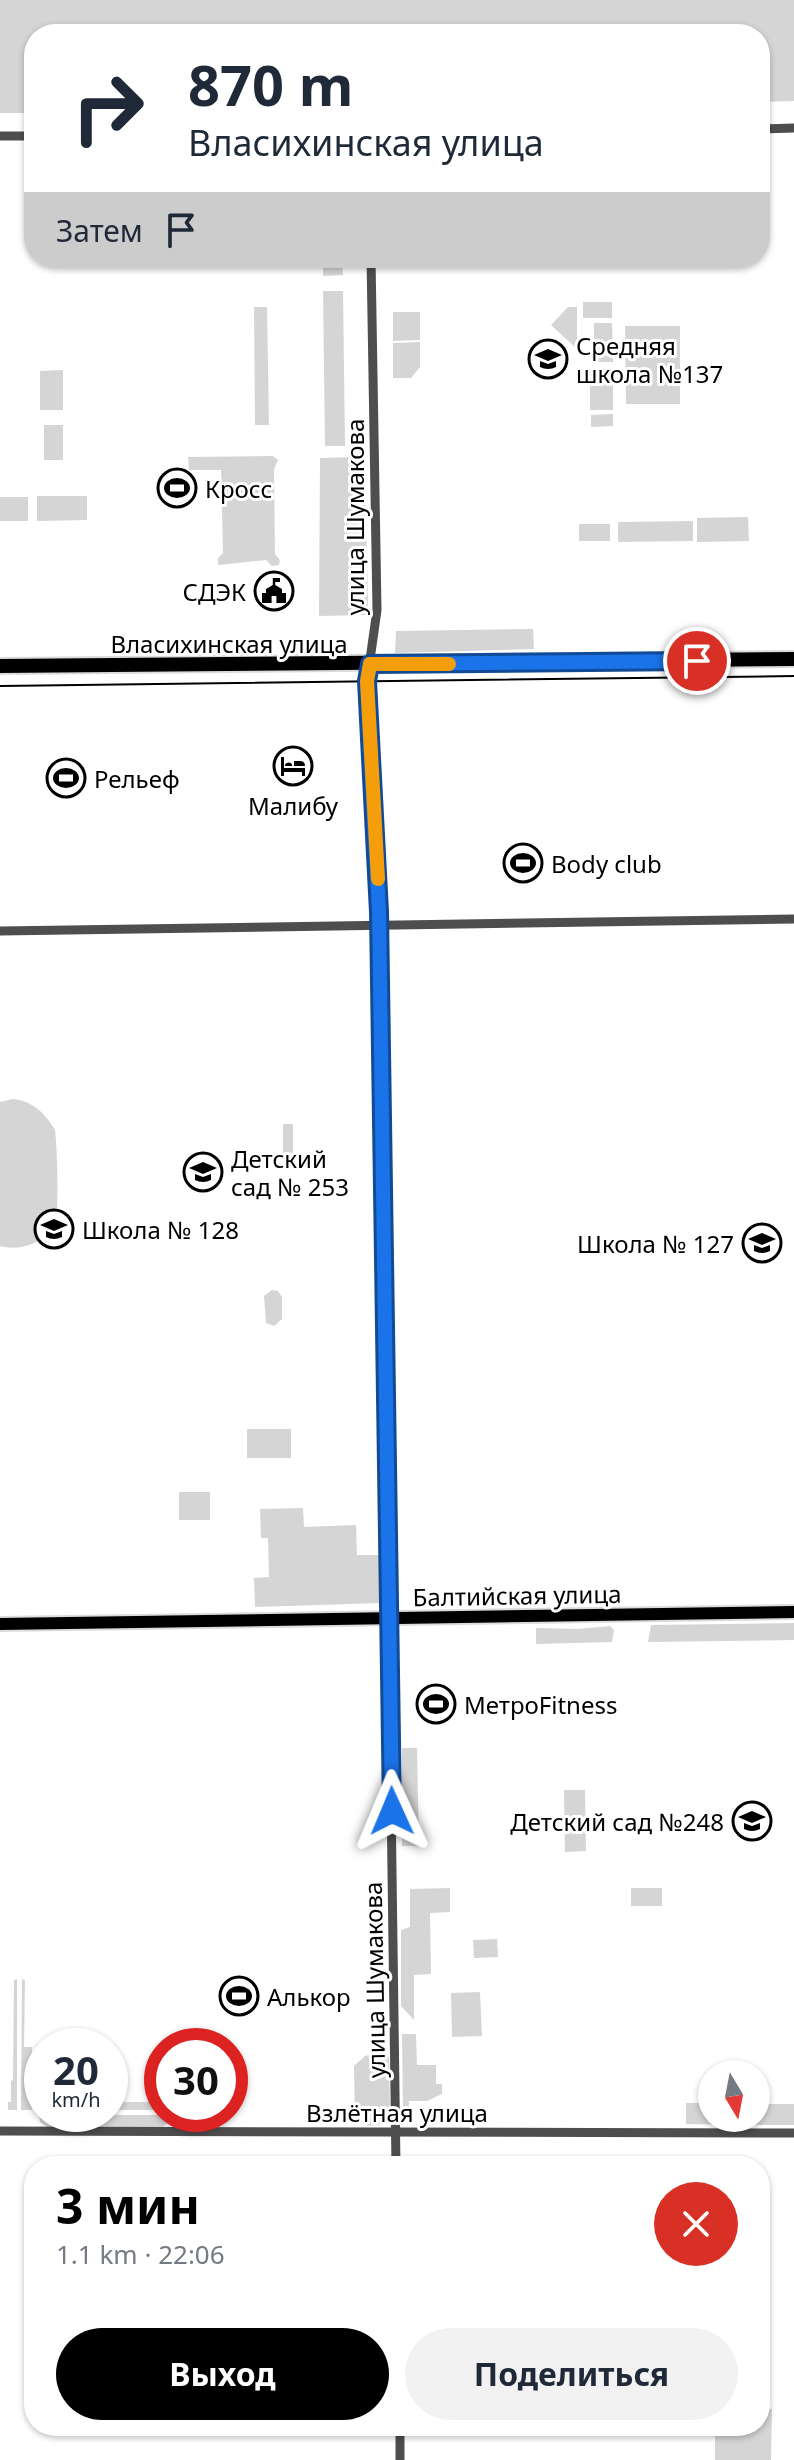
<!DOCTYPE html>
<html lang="ru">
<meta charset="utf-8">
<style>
:root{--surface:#fff;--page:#f2f2f3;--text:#1f2937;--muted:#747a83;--accent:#000}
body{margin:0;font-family:"Noto Sans",sans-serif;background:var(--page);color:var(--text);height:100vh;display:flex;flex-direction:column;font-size:30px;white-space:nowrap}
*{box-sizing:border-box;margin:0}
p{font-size:26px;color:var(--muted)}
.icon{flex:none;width:44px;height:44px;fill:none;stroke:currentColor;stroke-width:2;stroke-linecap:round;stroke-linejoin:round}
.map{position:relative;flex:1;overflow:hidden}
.panel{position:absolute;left:24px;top:2156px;width:746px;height:280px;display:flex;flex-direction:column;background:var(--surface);border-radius:32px;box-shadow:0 2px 6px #0004}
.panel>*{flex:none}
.hud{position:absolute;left:24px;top:24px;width:746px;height:244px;border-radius:32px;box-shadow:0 2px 6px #0004;background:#fff;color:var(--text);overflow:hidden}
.needle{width:52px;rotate:170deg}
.buttons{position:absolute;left:698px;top:2060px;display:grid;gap:16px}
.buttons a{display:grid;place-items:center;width:72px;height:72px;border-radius:50%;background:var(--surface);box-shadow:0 2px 6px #0004;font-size:40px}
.speed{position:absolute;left:24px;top:2028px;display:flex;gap:16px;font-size:40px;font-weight:700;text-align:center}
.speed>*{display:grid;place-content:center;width:104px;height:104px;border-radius:50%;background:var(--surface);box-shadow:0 2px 6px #0004;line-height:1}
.speed small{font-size:20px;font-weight:400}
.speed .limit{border:12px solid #d22;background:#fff;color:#111}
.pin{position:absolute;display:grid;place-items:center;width:68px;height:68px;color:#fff;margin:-34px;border:4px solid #fff;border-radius:50%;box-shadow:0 2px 8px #0007}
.me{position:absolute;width:88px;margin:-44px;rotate:359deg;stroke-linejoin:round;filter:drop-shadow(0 0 6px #0008)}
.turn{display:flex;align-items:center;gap:28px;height:168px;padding:0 32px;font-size:36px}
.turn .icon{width:104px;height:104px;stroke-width:2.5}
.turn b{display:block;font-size:56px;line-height:68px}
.then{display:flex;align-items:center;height:76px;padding:0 32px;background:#0003;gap:16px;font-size:30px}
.round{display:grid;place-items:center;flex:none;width:84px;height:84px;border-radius:42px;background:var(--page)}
.overview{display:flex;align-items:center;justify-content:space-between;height:136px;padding:0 32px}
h1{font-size:48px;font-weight:700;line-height:60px;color:var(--accent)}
.button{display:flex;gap:16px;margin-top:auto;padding:16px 32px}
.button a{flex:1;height:92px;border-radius:48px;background:var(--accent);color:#fff;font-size:32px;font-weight:700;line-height:92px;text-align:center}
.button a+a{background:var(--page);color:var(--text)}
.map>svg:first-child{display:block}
.green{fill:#d5d5d5}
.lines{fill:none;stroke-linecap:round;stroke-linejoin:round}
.major-casing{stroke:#dbdbdb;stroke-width:16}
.highway-casing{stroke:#dbdbdb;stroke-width:18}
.minor{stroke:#4e4e4e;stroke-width:9}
.major{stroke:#000;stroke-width:12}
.highway{stroke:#000;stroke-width:14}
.tram{stroke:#000;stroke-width:2}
.route-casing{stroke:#114b97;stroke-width:20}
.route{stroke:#1a73e8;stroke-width:14}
.slow{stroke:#f59e0b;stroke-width:14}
.labels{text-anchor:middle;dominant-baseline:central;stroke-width:6;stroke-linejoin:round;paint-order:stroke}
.poi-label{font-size:24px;fill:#000;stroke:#fff;text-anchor:start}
.street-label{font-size:24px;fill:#000;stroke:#fff}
</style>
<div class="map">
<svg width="794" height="2460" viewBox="0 0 794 2460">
<rect width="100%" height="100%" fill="#fff"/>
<g class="green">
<polygon points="0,0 794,0 794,101 760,102 760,34 34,34 34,113 0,113"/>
<polygon points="323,258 342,258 343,275 323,276"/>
<polygon points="323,291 343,291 345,446 325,446"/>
<rect x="583" y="302" width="29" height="16"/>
<polygon points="254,307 267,307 269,425 255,425"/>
<polygon points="568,307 577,307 577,349 551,325"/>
<polygon points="393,312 420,312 420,340 393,341"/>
<polygon points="594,323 612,323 613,362 594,362"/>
<polygon points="625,326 680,326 680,404 626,404"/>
<polygon points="420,342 420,367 411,378 393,378 393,343"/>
<polygon points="63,370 63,410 40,410 40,371"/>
<rect x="590" y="370" width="23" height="40"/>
<polygon points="613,414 613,426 591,427 591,415"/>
<rect x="44" y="425" width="19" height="35"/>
<polygon points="273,456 278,460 274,469 275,554 280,560 279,565 272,566 266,560 218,565 218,558 223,553 221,470 189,470 188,457"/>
<polygon points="357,457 365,464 368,608 365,615 319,616 320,458"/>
<polygon points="37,496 87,496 87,520 37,521"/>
<rect x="0" y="497" width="28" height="24"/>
<polygon points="748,517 749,541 697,542 697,518"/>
<polygon points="693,521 693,541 618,542 618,522"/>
<rect x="579" y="524" width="31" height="17"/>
<polygon points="533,629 534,649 395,653 396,631"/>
<path d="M13,1099C33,1101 45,1113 55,1130C57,1143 59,1207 56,1218C50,1242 21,1252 0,1246V1102Z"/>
<rect x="283" y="1124" width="10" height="42"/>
<polygon points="272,1290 278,1291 282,1297 282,1319 274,1326 266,1323 264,1296"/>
<rect x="247" y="1429" width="44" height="29"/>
<rect x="179" y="1492" width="31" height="28"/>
<polygon points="303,1508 304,1527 356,1525 357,1555 380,1555 381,1603 255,1607 254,1578 269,1577 268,1538 261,1538 260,1509"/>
<polygon points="794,1623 794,1640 648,1642 651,1625"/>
<polygon points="610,1626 614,1630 612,1642 536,1644 536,1628 578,1629"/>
<polygon points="402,1748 417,1748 419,1846 402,1846"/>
<polygon points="564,1790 585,1790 586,1851 565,1852"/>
<polygon points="450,1888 450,1912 430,1913 431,1974 414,1975 414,2020 401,2006 401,1930 410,1927 410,1889"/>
<rect x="631" y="1888" width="31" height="18"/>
<polygon points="497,1939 498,1957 474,1958 473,1940"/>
<polygon points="17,1979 17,2110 8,2110 8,2102 11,2102 11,2081 13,2080 14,1980"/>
<polygon points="22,1979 25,1980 24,2047 32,2047 32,2110 21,2110"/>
<polygon points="480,1992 482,2036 452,2037 451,1993"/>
<polygon points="402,2034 416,2034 417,2065 436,2065 436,2084 442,2084 442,2094 427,2101 409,2101 409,2111 403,2111"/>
<polygon points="384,2052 389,2057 390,2115 384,2124 368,2126 355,2115 354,2066 365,2056"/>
<rect x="113" y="2102" width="49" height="8"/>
<polygon points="686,2103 712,2103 712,2118 746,2118 746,2122 743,2125 686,2124"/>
<polygon points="756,2104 794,2104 794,2125 755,2125 753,2118 756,2118"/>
<polygon points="39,2115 167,2115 167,2123 162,2128 47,2127 40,2122"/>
<polygon points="760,2409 772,2409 771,2460 715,2460 715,2426 760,2426"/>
</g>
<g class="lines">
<defs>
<polyline id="major" points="0,1624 794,1612"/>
<polyline id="highway" points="0,666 794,659"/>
</defs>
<use href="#major" class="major-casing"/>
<use href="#highway" class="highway-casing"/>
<g class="minor">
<polyline points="760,129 794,128"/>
<polyline points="0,136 34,136"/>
<polyline points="371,258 377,610 367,681 379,912 396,2166"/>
<polyline points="0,931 794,919"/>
<polyline points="0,2131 794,2133"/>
<polyline points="400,2426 400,2460"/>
</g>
<use href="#major" class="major"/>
<use href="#highway" class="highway"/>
<polyline class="tram" points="0,686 794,676"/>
</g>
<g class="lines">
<defs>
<polyline id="route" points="392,1811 379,912 367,681 370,664 697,661"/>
</defs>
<use href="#route" class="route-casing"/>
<use href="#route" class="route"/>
<polyline class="slow" points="378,879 367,681 370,664 449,664"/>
</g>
<defs>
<symbol id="school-ring" viewBox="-11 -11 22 22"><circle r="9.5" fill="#fff" stroke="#000" stroke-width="1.5"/><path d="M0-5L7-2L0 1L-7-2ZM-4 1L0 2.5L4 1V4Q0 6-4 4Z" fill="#000"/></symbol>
<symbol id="stadium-ring" viewBox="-11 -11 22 22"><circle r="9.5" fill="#fff" stroke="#000" stroke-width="1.5"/><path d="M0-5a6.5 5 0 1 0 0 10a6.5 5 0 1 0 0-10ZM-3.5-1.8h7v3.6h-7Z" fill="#000"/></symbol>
<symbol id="civic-ring" viewBox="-11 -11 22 22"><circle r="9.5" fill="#fff" stroke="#000" stroke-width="1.5"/><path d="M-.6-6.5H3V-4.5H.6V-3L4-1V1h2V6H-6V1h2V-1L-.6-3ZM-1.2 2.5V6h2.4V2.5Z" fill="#000"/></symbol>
<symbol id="hotel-ring" viewBox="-11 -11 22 22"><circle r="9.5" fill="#fff" stroke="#000" stroke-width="1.5"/><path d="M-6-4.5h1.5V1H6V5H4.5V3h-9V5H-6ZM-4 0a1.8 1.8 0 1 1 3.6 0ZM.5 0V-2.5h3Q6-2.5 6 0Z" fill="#000"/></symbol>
</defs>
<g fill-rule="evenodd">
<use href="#school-ring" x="526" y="337" width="44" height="44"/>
<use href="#stadium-ring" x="155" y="466" width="44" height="44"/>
<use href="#civic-ring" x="252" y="569" width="44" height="44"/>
<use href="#hotel-ring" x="271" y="744" width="44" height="44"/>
<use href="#stadium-ring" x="44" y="756" width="44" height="44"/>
<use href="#stadium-ring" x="501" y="841" width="44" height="44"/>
<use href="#school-ring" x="181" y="1150" width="44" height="44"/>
<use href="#school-ring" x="32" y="1207" width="44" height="44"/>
<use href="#school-ring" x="740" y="1221" width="44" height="44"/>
<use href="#stadium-ring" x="414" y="1682" width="44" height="44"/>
<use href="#school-ring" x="730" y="1799" width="44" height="44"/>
<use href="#stadium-ring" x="217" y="1974" width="44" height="44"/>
</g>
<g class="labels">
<g class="poi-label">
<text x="576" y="345">Средняя<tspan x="576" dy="28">школа №137</tspan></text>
<text x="205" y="488">Кросс</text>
<text x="246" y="591" text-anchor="end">СДЭК</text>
<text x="94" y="778">Рельеф</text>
<text x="293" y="805" text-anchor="middle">Малибу</text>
<text x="551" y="863">Body club</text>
<text x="231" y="1158">Детский<tspan x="231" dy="28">сад № 253</tspan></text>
<text x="82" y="1229">Школа № 128</text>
<text x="734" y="1243" text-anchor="end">Школа № 127</text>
<text x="464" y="1704">МетроFitness</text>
<text x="724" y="1821" text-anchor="end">Детский сад №248</text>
<text x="267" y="1996">Алькор</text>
</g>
<g class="street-label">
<text transform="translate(354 517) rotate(-90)">улица Шумакова</text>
<text x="229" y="643">Власихинская улица</text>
<text transform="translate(517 1595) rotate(-1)">Балтийская улица</text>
<text transform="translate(374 1980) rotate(-91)">улица Шумакова</text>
<text x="397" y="2112">Взлётная улица</text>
</g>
</g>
</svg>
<div class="buttons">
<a><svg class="needle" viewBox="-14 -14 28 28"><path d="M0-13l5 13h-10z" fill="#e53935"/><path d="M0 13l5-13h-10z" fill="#747a83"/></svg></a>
</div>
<div class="speed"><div>20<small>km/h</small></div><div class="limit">30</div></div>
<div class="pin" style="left:697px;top:661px;background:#d93025"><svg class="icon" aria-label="arrive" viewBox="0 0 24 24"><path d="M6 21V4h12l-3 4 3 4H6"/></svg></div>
<svg class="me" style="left:392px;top:1811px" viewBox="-20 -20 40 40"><path d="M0-17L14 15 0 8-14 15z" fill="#1a73e8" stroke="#fff" stroke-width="4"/></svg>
<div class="hud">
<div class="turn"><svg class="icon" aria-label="right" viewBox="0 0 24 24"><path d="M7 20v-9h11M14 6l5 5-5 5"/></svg><div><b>870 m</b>Власихинская улица</div></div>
<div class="then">Затем<svg class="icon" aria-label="arrive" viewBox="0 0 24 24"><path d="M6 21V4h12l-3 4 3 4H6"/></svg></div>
</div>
<section class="panel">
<div class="overview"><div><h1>3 мин</h1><p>1.1 km · 22:06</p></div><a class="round" style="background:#d93025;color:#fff"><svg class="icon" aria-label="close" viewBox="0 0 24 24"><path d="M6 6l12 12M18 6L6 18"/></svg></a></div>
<div class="button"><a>Выход</a><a>Поделиться</a></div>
</section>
</div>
